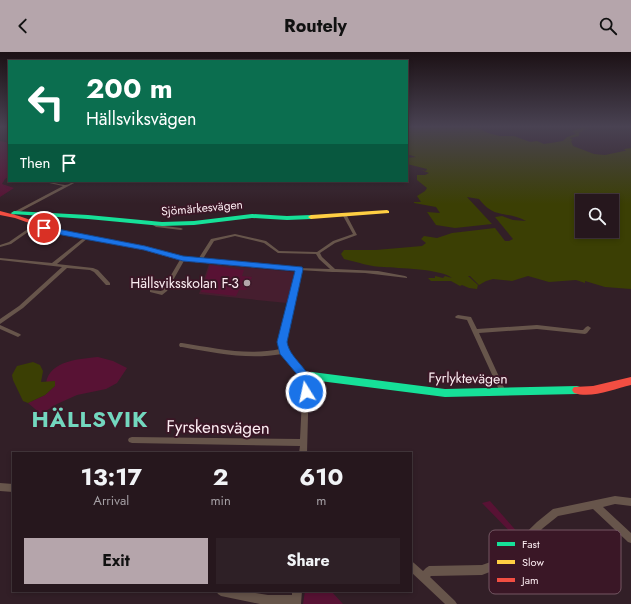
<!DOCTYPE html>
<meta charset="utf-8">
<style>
:root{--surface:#26171d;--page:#2e2026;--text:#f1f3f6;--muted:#a49fa4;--line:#42363b;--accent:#b5a5ab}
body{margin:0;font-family:Jost,sans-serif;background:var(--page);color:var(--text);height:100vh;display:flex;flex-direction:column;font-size:15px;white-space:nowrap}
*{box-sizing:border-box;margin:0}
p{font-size:13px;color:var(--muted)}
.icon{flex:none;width:22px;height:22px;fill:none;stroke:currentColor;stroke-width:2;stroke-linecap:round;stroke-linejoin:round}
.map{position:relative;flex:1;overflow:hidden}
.panel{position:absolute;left:12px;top:400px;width:400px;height:140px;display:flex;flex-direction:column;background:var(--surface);border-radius:0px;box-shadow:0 2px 6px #0003,0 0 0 1px var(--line)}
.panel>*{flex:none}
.hud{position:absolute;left:8px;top:8px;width:400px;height:122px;border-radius:0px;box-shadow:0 2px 6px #0003,0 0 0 1px var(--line);background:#0b6e4f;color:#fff;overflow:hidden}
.controls{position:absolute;left:575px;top:142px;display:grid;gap:8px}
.controls a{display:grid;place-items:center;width:44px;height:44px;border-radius:0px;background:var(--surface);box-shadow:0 2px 6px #0003,0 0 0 1px var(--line);font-size:20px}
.pin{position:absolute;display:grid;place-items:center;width:34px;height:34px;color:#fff;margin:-17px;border:2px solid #fff;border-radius:50%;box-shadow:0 1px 4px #0007}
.me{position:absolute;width:44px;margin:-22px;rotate:350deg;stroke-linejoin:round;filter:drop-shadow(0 0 3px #0008)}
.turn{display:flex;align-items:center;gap:14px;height:84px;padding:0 12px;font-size:18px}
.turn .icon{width:52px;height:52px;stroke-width:2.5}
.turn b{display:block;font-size:28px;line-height:34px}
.then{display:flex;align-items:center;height:38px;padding:0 12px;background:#0003;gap:8px;font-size:15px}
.eta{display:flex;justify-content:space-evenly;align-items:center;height:68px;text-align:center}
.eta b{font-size:24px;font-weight:700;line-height:28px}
.button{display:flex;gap:8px;margin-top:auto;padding:8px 12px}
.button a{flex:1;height:46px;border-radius:0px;background:var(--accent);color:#111;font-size:16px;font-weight:700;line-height:46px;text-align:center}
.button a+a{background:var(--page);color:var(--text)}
header{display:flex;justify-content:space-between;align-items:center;height:52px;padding:0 12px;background:var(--accent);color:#111;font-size:18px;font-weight:700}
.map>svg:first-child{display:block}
.built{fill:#461e2f}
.green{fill:#581234}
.water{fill:#3b3f04;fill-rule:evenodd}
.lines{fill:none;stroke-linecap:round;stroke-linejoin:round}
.street{fill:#67554b;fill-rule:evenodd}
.fast{fill:#16e098;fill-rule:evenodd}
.slow{fill:#ffcf43;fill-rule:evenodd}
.jam{fill:#f24e42;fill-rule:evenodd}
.route{fill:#1a73e8;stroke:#114b97}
.poi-dot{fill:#b5a5ab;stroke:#3a1726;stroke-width:1.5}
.labels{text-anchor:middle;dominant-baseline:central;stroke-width:4;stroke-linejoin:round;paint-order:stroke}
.far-street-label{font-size:12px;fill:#fcedf2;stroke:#3a1726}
.poi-label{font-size:14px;fill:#fcedf2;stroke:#3a1726;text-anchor:end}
.street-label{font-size:14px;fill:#fcedf2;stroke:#3a1726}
.near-street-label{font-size:17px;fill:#fcedf2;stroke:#3a1726}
.near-district-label{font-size:22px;font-weight:bold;letter-spacing:1px;fill:#73d6be;stroke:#3a1726}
.key{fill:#3a1726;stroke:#745763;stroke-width:1}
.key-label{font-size:11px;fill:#fcedf2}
</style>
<header><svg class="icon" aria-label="back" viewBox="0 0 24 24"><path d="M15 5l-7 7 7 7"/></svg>Routely<svg class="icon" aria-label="search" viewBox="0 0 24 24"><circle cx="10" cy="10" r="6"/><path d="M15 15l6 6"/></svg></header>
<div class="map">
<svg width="631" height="552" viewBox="0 0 631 552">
<rect width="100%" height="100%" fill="#321f27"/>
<polygon class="built" points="209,212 295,220 287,251 199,242"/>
<g class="green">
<polygon points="0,89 9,91 9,124 5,127 2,132 14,136 0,145"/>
<polygon points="210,213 244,218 242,224 252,225 246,238 239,238 236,244 201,240"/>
<path d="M98,305L113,309L127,316L117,331L106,337L77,343L57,352L41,362L28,351L45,343L55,334V329L46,331C50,308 80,307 98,305Z"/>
<polygon points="490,449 520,483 517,487 482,451"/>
<polygon points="305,539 331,539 343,552 303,552"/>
</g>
<g class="water">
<path d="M407,75H476L488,81L500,84H514L530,90L537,89L544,92L563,89L567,85L576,82L572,79L583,75H589L579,81V84L570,86L573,88L571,89L573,94L594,102L605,103L624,99H626L624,97L631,96V237L605,235L585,229V231L576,228L549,230L528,224L512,229L493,227L486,229L479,233L470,224H468L478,233L477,237L469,236L462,233L460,234L451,229H431L428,226H435V224L443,226L445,224L452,226C443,217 396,216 384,215C371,215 357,210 344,207L341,202L344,198H376L422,194L426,191L421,187L424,184L437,186L452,181L495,176L505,189H509L513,187L495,165L502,164L513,168L526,169C506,158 495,168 479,147L467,145L492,172L455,176L436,173L427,160L440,161L436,155L414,151V150H421L417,144L425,139L427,136L417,128V123H425L429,121L421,118L426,119L427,117L407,112V106L416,105L407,102ZM582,149H612V179H582Z"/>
<polygon points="33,310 40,313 43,319 41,330 55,329 55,334 45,343 28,351 23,349 13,328 12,323 17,314"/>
</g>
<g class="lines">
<g class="street">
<path d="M40,129C49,129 56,132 65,133C69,133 73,129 78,129L12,164H10V162L63,134Z"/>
<polygon points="343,161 346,162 357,183 335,191 320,201 322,205 335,217 378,219 405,224 407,225 407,226 365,221 336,220 332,220 299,218 297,218 297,216 330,217 319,207 316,202 278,201 264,191 235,184 214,189 201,210 199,210 197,209 211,187 235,182 266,189 279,199 317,200 333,189 353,182 342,162"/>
<polygon points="153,171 155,171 157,173 181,176 183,177 181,178 156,175 153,173"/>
<polygon points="35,172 38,173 11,192 0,195 0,193 9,190"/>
<polygon points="86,184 88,184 89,185 57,212 93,216 98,218 110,231 110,233 106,233 94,220 90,218 67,216 23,256 0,272 0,267 19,254 62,215 0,208 0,206 52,211"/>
<polygon points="181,206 183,206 185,207 167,239 162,243 150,240 150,238 161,239 163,237"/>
<path d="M296,221H300V222L285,290L286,298L309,326L307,401H299L300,394L132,391L129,390L128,388L129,386L132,385L300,387L303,327L282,302C248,308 215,301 182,295H180L179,293L180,291H182C215,296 247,304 280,297L279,290Z"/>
<polygon points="458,263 471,265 477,277 537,273 581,278 583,278 586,275 588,274 591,276 587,281 585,282 537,277 479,281 506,340 505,342 503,343 501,342 500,340 467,268 456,266 455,265 456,264"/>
<polygon points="0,273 20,282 21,283 18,285 0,277"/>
<polygon points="0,431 13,432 13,440 0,439"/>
<polygon points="615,444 631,446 631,454 615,452 603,455 631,481 631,491 628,490 593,457 558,464 543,476 505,514 482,523 431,524 430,525 455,549 457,552 445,552 411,520 411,509 414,511 423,519 426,516 429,514 482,513 499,507 537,470 553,457"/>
<polygon points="216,539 242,539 268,543 292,543 292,539 302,539 301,552 260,552 221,544 218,542"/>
</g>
<g class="fast">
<polygon points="14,159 88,163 162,170 194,169 252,162 287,164 311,163 314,165 311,167 287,168 252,166 194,173 162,174 88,167 12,162 11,161"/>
<polygon points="312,320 445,337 577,334 580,335 582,338 580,341 577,342 445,345 312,328 306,330 303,329 301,326 303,323"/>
</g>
<polygon class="slow" points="387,158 389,159 389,161 311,167 308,165 311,163"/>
<g class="jam">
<polygon points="0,159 19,164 63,179 145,194 183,205 299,215 302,217 301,222 298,224 296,223 295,219 183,209 144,198 60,182 15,166 0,163"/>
<path d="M631,325V333C614,337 591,347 574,341L572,338L574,335L593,334Z"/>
</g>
</g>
<linearGradient id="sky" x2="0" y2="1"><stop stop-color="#1c1115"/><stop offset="0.49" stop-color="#494252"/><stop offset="1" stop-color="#494252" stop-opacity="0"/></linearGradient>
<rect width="631" height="152" fill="url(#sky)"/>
<path class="route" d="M42,174L145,194L183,204L302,215L303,217L287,290C290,310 320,321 309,344L306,345L302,344L300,340L301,327L280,302L277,290L295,219L183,209L144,198L62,183L42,177Z"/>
<circle class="poi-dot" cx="247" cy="231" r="4"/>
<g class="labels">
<g class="far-street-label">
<text transform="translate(202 156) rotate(-5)">Sjömärkesvägen</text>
</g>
<g class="poi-label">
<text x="239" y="231">Hällsviksskolan F-3</text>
</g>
<g class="street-label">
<text transform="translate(468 326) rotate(1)">Fyrlyktevägen</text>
</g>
<g class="near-street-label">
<text transform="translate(218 375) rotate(1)">Fyrskensvägen</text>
</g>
<g class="near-district-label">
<text x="90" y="367">HÄLLSVIK</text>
</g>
</g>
<rect x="489" y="478" width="132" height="64" rx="6" class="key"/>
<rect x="497" y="490" width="18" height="4" fill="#16e098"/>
<rect x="497" y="508" width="18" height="4" fill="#ffcf43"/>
<rect x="497" y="526" width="18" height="4" fill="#f24e42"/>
<g class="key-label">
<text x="522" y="496">Fast</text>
<text x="522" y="514">Slow</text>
<text x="522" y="532">Jam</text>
</g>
</svg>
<div class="controls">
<a><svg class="icon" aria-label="search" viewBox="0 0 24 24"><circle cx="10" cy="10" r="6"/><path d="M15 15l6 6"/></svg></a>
</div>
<div class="pin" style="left:44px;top:176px;background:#d93025"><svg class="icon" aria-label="arrive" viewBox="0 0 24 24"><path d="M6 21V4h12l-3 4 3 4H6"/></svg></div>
<svg class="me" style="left:306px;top:340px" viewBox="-20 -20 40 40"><circle r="17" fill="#1a73e8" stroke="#fff" stroke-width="3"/><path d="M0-11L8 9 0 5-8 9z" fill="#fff"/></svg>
<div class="hud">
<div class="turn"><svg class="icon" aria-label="left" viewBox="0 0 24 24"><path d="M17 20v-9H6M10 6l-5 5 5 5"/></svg><div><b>200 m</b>Hällsviksvägen</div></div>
<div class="then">Then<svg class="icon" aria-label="arrive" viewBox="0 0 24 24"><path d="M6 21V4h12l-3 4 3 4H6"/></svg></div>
</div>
<section class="panel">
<div class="eta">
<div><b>13:17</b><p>Arrival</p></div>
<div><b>2</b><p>min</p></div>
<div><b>610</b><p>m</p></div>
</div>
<div class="button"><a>Exit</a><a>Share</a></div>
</section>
</div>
